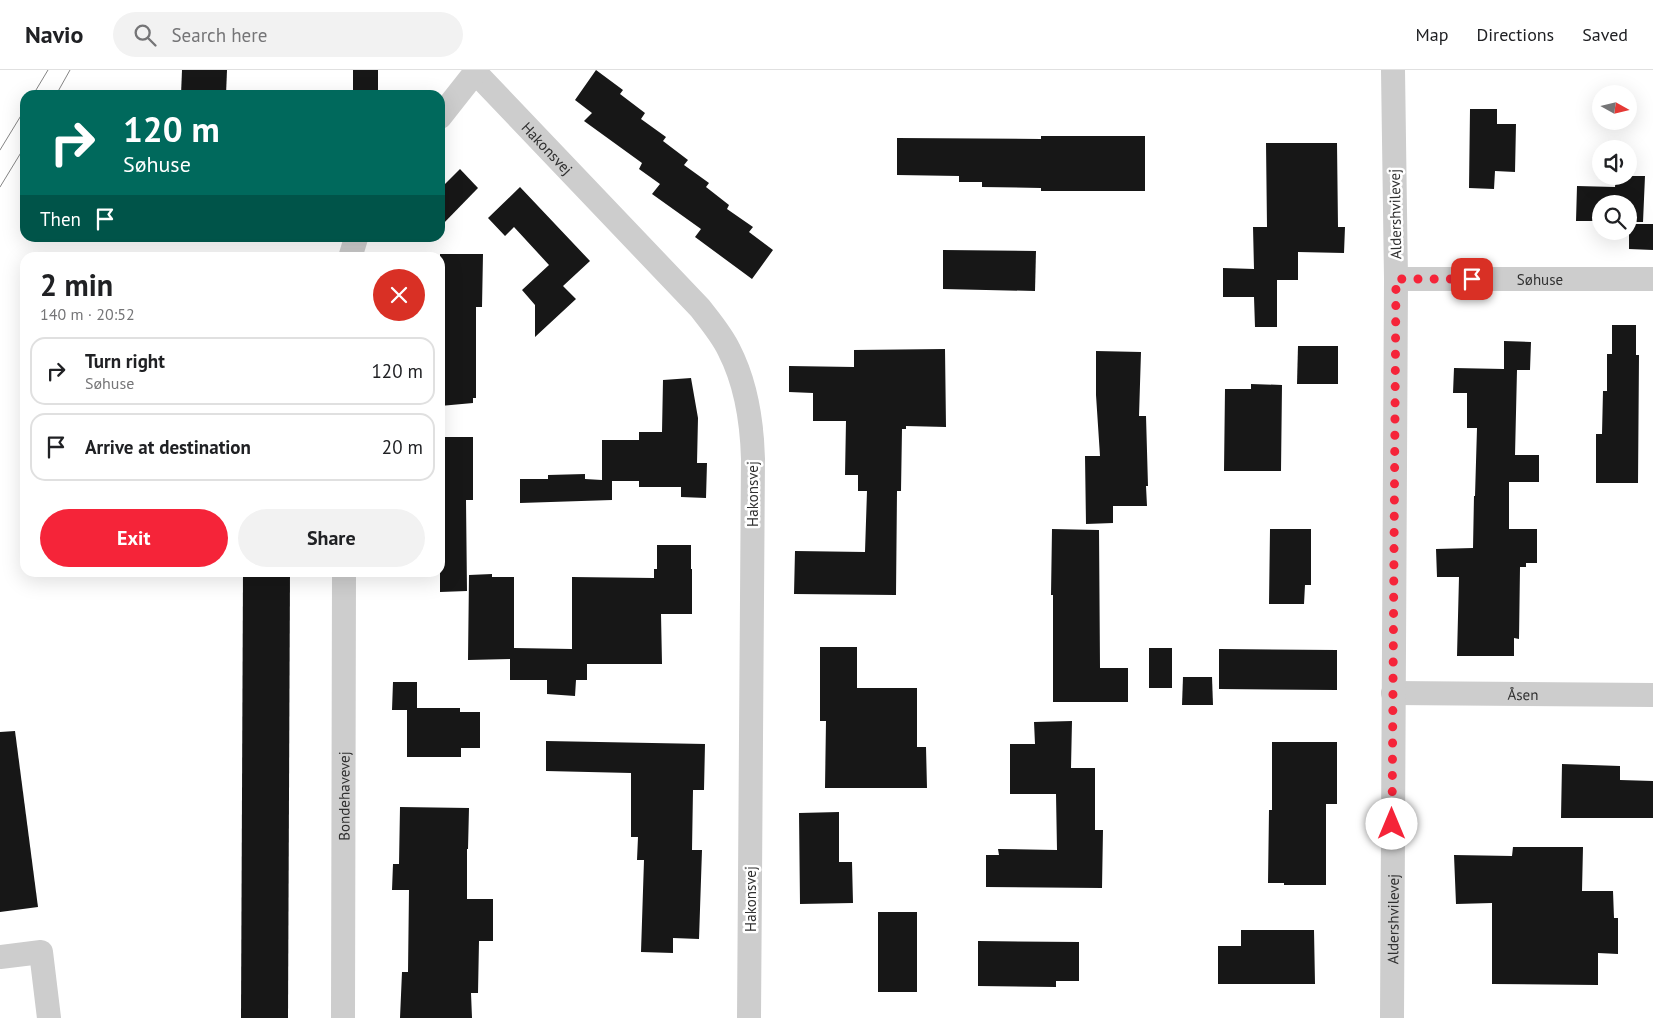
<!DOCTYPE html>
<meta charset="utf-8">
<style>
:root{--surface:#fff;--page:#f2f2f2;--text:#202124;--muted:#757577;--line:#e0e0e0;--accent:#f52439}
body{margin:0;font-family:"PT Sans",sans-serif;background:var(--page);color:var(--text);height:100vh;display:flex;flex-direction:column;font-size:19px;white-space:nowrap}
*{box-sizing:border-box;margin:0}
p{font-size:16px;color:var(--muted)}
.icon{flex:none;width:28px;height:28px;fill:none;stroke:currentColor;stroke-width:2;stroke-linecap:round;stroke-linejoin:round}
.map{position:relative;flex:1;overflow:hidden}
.details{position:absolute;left:20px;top:182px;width:425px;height:325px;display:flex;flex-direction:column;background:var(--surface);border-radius:15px;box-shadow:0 5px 20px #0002}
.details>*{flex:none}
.banner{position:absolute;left:20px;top:20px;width:425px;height:152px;border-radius:15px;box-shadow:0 5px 20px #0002;background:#00695c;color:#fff;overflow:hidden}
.needle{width:32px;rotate:98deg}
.controls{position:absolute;left:1592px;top:15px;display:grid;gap:10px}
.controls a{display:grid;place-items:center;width:45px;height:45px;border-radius:50%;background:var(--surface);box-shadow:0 5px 20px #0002;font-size:25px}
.pin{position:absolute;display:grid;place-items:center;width:42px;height:42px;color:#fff;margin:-21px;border-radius:10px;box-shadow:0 2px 8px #0006}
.me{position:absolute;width:55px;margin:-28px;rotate:0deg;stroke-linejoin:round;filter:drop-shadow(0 0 4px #0008)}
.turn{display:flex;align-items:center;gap:18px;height:105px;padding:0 20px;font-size:22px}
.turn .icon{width:65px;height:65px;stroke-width:2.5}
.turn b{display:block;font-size:35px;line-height:42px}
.then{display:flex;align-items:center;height:48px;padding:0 20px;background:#0003;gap:10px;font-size:19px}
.round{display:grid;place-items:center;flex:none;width:52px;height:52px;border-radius:26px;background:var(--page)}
.overview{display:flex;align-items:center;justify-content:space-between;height:85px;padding:0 20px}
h1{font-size:30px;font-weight:600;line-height:38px}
.primary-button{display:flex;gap:10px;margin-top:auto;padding:10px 20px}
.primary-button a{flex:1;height:58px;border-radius:30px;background:var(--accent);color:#fff;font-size:20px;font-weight:600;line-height:58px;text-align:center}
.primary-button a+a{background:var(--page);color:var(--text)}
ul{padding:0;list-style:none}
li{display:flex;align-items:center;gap:15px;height:68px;margin:0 10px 8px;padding:0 10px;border:2px solid var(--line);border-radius:15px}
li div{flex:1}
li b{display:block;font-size:19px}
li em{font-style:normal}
header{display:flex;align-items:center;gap:30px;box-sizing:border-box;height:70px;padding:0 25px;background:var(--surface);border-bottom:1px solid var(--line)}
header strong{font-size:24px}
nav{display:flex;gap:28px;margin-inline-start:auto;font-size:18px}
.search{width:350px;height:45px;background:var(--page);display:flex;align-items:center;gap:12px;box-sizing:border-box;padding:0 18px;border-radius:28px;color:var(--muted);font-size:19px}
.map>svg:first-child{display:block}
.building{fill:#171717}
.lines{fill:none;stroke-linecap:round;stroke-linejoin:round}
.minor{stroke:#cdcdcd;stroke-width:24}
.tram{stroke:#858585;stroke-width:1}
.route{stroke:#f52439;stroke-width:9;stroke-dasharray:0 16.2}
.labels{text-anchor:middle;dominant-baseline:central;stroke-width:5;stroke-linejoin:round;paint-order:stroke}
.street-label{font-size:15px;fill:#303030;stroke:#fff}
</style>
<header>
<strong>Navio</strong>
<div class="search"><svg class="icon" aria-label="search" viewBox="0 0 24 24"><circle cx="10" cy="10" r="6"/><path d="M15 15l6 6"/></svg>Search here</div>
<nav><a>Map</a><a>Directions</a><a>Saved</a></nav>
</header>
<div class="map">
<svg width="1653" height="948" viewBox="0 0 1653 948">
<rect width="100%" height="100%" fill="#fff"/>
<g class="building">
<polygon points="182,0 227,0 226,25 181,25"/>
<rect x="353" y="0" width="25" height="25"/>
<polygon points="596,0 623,20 620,24 645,43 641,49 666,67 663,71 688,90 684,95 709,113 706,117 729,135 727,139 753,157 749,162 773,180 752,209 695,167 701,159 652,124 660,114 639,99 642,93 584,51 592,43 575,30"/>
<polygon points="1470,39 1497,39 1497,54 1516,54 1515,102 1495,101 1494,119 1469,118"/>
<polygon points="1041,66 1145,66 1145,121 1041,121 1041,118 982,117 982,112 959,112 959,106 897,105 897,68 1041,69"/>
<polygon points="1266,73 1337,73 1338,157 1345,157 1344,183 1298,182 1298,210 1277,210 1277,257 1255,257 1254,227 1223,227 1223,198 1254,199 1253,157 1267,157"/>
<polygon points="460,99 478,118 440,157 440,119"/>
<polygon points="1616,106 1645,106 1643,152 1629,152 1629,134 1601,134 1601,151 1576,151 1577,116 1615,117"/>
<polygon points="520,117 590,191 563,216 576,229 535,267 535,235 522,220 549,195 514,157 505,166 488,148"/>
<polygon points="1629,154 1653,154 1653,180 1629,179"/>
<polygon points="943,180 1036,181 1035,221 943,219"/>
<polygon points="440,184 483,184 482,237 476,237 476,328 473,328 473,333 440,336"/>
<polygon points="1612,255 1636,255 1636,285 1639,285 1638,413 1596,413 1596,364 1602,364 1603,321 1607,321 1607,284 1612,284"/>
<polygon points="1504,271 1531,272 1530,300 1517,300 1515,385 1539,385 1539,412 1509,412 1509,459 1537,459 1537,493 1526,493 1526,497 1520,497 1519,569 1514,568 1514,586 1457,586 1459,507 1437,507 1436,479 1473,478 1474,426 1475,426 1477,358 1467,358 1467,323 1453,323 1454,298 1504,299"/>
<polygon points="1298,276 1338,276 1338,314 1297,314"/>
<polygon points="945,279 946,357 906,356 906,359 902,359 901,421 897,421 896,525 794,524 795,481 865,482 867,421 858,421 858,405 845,405 846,351 813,351 813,323 789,322 789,296 854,297 854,280"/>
<polygon points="1096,281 1141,282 1139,346 1146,346 1148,416 1146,416 1147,436 1113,436 1113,453 1086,454 1085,386 1100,386 1096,325"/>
<polygon points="691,308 698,348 697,393 707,393 706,428 681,427 681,417 639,417 639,411 612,411 612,430 520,433 520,409 548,409 548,405 585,404 585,409 602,410 602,370 639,370 639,362 662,362 663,310"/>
<polygon points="1251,314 1282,315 1281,401 1224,401 1225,319 1251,319"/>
<polygon points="440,367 473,367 473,430 466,430 467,521 440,522"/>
<polygon points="1052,459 1099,460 1100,598 1128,598 1128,632 1053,632 1053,525 1051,525"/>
<polygon points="1270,459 1311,459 1311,515 1305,515 1304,534 1269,534"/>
<polygon points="657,475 691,475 691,499 692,499 692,544 661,544 662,594 587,594 587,610 576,610 575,626 547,624 547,610 510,610 510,589 468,590 469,505 492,504 492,507 514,507 514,578 572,579 572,507 654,508 654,499 657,499"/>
<polygon points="243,502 290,502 288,948 241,948"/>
<polygon points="820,577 857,577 857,618 917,618 917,677 926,677 927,718 825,718 826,651 820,651"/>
<rect x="1149" y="578" width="23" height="40"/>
<polygon points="1219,579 1337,580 1337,620 1219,619"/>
<polygon points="1183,607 1212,607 1213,635 1182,635"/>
<polygon points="393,612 417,612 417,638 460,638 460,642 480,642 480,678 461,678 461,687 407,687 407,640 392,640"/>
<polygon points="1072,651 1071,698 1095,698 1095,760 1103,760 1102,818 986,817 986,785 999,785 998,779 1057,780 1056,724 1010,724 1010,674 1035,674 1034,652"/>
<polygon points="15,661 38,837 0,842 0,662"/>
<polygon points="546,671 705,674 704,720 693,720 692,780 702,780 699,869 673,868 673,883 641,882 644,790 637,790 638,767 631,767 631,703 546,701"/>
<polygon points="1272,672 1337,672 1337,734 1326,734 1326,815 1284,815 1284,813 1268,813 1269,740 1272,740"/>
<polygon points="1562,694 1620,696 1620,710 1653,711 1653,748 1561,748"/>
<polygon points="400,737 469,738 468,779 467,779 467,829 493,829 493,871 479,871 478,923 471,923 472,948 400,948 402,902 408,902 409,820 392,820 393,794 399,794"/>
<polygon points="839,742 839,792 852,792 853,833 800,834 799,743"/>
<polygon points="1513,777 1583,777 1582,821 1613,821 1614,848 1618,848 1618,884 1598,883 1598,915 1492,914 1492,833 1456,834 1454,785 1512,786"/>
<rect x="878" y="842" width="39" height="80"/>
<polygon points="1241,860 1314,860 1315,914 1218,914 1218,876 1241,876"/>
<polygon points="978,871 1079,872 1079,911 1056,911 1056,917 978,916"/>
</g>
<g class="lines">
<g class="minor">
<path id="s1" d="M475,2L700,238C710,251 722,265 729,280C746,313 752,352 753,389L749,948"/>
<polyline points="440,47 477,0"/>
<polyline points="350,188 356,168"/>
<path id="s2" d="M1396,209H1653"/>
<path id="s3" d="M1393,623L1653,625"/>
<polyline points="0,887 41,882 49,948"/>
<path id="s4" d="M343,948L344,502"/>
<path id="s5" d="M1392,948L1396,209L1393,0"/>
</g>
<g class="tram">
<polyline points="33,25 48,0"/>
<polyline points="56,25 70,0"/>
<polyline points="0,80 25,39"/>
<polyline points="0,117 25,76"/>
</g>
</g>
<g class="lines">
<polyline class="route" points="1392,754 1396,209 1472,209"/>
</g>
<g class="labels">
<g class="street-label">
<text stroke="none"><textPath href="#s1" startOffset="105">Hakonsvej</textPath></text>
<text transform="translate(1395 144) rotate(-91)">Aldershvilevej</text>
<text stroke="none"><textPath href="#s2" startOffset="144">Søhuse</textPath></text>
<text transform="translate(752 424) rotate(-90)">Hakonsvej</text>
<text stroke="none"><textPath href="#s3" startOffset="130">Åsen</textPath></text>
<text stroke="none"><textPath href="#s4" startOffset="222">Bondehavevej</textPath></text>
<text transform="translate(750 829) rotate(-90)">Hakonsvej</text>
<text stroke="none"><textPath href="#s5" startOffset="99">Aldershvilevej</textPath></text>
</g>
</g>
</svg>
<div class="controls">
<a><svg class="needle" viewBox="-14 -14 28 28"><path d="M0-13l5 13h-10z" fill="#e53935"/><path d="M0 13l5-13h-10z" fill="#757577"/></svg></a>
<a><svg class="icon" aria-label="sound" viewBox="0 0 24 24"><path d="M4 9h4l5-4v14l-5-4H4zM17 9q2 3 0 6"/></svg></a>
<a><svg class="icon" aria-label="search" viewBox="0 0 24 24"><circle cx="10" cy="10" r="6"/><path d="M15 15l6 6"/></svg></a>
</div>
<div class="pin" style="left:1472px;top:209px;background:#d93025"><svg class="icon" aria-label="arrive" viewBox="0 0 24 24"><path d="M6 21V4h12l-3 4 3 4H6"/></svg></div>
<svg class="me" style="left:1392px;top:754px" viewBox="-20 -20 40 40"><circle r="19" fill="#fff"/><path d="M0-13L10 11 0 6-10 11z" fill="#f52439"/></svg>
<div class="banner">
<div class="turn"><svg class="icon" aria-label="right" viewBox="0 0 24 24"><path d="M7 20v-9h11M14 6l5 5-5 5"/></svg><div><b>120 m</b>Søhuse</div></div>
<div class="then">Then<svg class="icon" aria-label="arrive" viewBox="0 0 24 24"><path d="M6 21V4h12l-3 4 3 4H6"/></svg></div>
</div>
<section class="details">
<div class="overview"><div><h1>2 min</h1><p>140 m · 20:52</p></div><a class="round" style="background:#d93025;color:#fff"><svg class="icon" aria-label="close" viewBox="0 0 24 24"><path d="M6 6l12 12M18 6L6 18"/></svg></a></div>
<ul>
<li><svg class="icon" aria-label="right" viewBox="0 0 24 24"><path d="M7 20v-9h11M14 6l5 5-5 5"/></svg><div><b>Turn right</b><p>Søhuse</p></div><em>120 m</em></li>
<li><svg class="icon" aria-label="arrive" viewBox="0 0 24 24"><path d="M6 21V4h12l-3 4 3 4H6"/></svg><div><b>Arrive at destination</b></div><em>20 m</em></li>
</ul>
<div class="primary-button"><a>Exit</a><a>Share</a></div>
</section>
</div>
